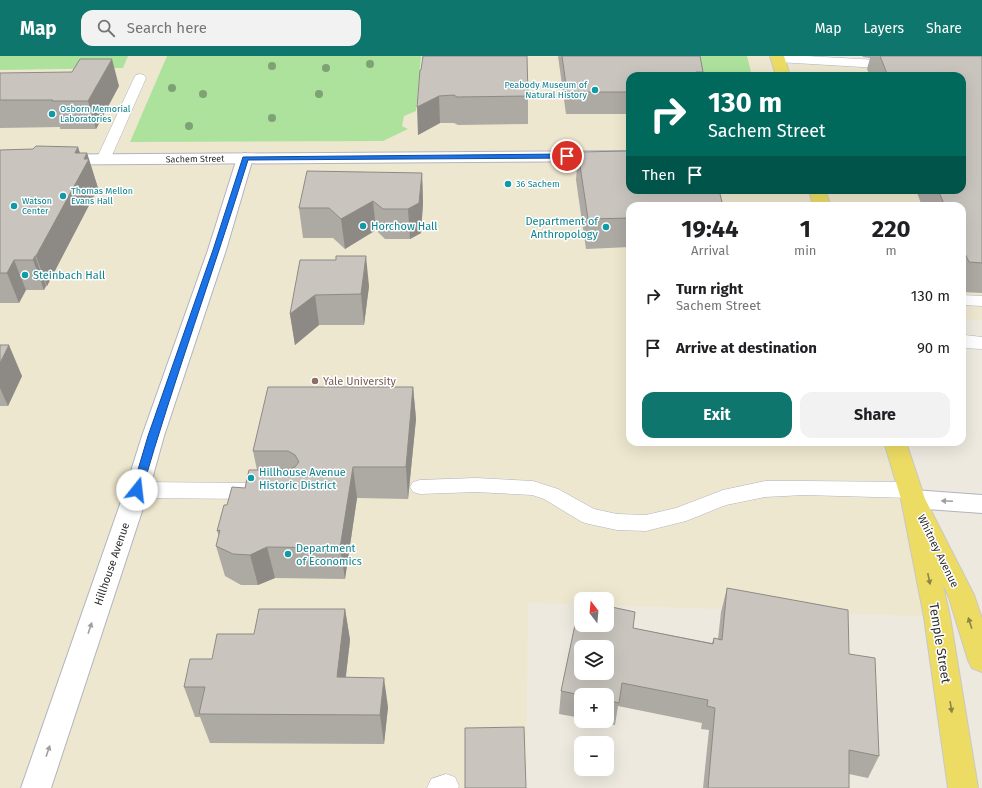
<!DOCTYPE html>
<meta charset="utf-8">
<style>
:root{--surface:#fff;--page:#f2f2f2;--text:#202124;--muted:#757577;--accent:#0f766e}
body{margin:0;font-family:"Fira Sans",sans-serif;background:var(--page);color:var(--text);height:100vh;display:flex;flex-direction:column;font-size:15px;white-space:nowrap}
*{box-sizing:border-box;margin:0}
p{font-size:13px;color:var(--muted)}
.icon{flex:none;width:22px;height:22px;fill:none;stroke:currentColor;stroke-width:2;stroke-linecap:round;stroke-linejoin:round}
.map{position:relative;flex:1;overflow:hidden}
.drawer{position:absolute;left:626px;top:146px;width:340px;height:244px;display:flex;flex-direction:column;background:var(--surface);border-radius:12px;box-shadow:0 4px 16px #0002}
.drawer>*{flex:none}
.guide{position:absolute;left:626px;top:16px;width:340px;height:122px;border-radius:12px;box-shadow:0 4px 16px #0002;background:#00695c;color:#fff;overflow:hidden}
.needle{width:26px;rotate:344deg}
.controls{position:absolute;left:574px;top:536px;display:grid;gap:8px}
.controls a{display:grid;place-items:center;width:40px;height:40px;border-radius:8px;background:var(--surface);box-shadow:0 4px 16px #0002;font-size:20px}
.pin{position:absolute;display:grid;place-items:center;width:34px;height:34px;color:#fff;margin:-17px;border:2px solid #fff;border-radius:50%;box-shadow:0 1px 4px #0007}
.me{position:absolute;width:44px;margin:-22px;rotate:16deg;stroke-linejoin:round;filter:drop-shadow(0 0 3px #0008)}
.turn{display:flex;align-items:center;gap:14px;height:84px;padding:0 16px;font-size:18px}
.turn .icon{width:52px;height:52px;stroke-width:2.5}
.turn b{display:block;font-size:28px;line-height:34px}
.then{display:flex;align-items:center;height:38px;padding:0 16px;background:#0003;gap:8px;font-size:15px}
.eta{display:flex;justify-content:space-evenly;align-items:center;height:68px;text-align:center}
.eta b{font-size:24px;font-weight:700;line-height:28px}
.button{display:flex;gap:8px;margin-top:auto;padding:8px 16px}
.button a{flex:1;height:46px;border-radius:12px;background:var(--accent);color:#fff;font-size:16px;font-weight:700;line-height:46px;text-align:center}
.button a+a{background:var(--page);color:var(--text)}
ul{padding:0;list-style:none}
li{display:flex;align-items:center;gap:12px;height:52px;padding:0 16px}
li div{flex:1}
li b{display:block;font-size:15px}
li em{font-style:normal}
header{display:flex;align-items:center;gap:24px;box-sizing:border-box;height:56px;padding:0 20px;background:var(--accent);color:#fff}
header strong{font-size:19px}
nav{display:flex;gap:22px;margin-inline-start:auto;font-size:14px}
.search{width:280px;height:36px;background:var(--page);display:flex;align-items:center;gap:10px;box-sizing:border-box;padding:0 14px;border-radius:12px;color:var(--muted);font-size:15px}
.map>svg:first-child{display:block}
.education{fill:#eee7cf;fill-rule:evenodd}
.green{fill:#ade29d}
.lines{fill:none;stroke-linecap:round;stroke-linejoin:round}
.lane-casing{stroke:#b2b3bf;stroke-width:1}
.street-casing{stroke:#b2b3bf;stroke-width:2}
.secondary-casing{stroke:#b2b3bf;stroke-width:2}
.primary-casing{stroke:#c8c8c8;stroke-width:2}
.lane{fill:#fff;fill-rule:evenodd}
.street{fill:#fff;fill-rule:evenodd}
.secondary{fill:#fff;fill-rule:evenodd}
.primary{fill:#eddc64;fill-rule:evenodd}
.tree{fill:#7ea274}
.wall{fill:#ada9a3}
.shaded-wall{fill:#8d8a85}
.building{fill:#c9c5be;stroke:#8d8a85;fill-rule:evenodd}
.oneway{fill:#a0a0a0}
.oneway2{fill:#8c8448}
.route{fill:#1a73e8;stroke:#114b97}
.culture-dot{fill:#0f9aa8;stroke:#fff;stroke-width:1.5}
.education-dot{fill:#8d6e63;stroke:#fff;stroke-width:1.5}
.labels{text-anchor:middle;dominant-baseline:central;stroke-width:3;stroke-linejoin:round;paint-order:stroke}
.far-culture-label{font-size:9px;fill:#0d838f;stroke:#fff;text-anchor:start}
.far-street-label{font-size:9px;fill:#2c2c2c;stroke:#fff}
.culture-label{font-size:11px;fill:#0d838f;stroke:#fff;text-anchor:start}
.education-label{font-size:11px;fill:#785e54;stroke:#fff;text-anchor:start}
.street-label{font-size:11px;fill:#2c2c2c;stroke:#fff}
.near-street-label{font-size:13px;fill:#2c2c2c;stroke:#fff}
</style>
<header>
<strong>Map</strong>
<div class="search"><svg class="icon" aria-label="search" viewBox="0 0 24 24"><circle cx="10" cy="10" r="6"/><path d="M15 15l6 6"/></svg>Search here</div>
<nav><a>Map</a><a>Layers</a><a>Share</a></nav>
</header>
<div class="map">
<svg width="982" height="732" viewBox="0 0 982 732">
<rect width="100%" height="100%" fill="#ede9df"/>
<path class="education" d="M0,0H777L780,7L817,8L982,20V264L962,263V150H630V386H895L937,561L607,549V543H581V549L528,547L526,732H0ZM630,20H962V134H630Z"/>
<g class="green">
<polygon points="0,0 128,0 123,12 0,14"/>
<polygon points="167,0 421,0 416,55 404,60 402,70 408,73 383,85 130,86"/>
<polygon points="696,0 747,0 752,20 698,18"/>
</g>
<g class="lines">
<defs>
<g id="lane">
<polygon points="773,0 806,0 895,5 899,6 901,9 899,12 895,13 778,6 774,5 772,2"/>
<polygon points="140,18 144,19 146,22 110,104 108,107 103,108 98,107 96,104 134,22 136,19"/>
<polygon points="962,239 982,240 982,250 962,249"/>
<polygon points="965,279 982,281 982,293 962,292 962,280"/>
<polygon points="476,422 533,425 558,433 594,453 617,458 646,459 676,452 723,434 765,425 804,425 910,426 917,429 920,434 917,439 910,442 804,439 765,441 726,449 686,465 646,475 617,474 589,468 582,466 544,443 532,439 476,436 420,438 413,436 410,431 413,426 420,424"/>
<polygon points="137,426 255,427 262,430 265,435 262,440 255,443 137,442 130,439 127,434 130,429"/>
<polygon points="446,718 455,721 459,730 458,732 427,732 431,723"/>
</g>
<g id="street">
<polygon points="245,97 251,99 253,102 226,194 164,380 149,434 51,732 21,732 125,434 142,380 208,194 237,102 239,99"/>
<polygon points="913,434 982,439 982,457 913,452 905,449 901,443 905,437"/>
</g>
<polygon id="secondary" points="630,95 630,105 0,109 0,99"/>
<g id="primary">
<polygon points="770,0 784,0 790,20 776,20"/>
<polygon points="809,134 825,134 831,150 813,150"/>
<polygon points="884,386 906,386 925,443 974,539 982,563 982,616 972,612 968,604 948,539 943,529 950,561 978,732 948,732 924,561 901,443"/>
</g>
</defs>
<use href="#lane" class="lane-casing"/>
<use href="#street" class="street-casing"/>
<use href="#secondary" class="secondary-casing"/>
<use href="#primary" class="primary-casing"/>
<use href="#lane" class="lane"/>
<use href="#street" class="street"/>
<use href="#secondary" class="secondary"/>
<use href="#primary" class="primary"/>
</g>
<g class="tree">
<circle cx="370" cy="8" r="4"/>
<circle cx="272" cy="10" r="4"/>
<circle cx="326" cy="12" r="4"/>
<circle cx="172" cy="32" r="4"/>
<circle cx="203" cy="38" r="4"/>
<circle cx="319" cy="38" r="4"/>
<circle cx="272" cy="62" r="4"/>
<circle cx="189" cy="70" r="4"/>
</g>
<g class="wall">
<polygon points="558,0 700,0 703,16 702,20 630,20 630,58 566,58"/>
<polygon points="862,0 982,0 982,237 962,236 962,150 922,150 916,134 962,134 962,20 870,20 867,13 870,2 863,1"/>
<polygon points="420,14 528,40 528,68 458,69 454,67 440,67 418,79"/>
<polygon points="0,17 119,30 96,73 60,73 60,71 0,72"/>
<polygon points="78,91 80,97 87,97 98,132 47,230 46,230 44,234 26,234 19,247 0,247 0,94 33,93"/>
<polygon points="578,96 630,150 630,191 586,193 576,124"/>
<polygon points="422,117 423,146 421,177 410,183 385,183 376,174 345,193 333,182 303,182 299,152"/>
<polygon points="336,204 369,230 364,269 319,269 295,289 290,258"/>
<polygon points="0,289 22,320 8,350 0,350"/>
<polygon points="413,331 416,363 408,443 357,442 345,523 275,522 258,529 241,529 225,520 216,490 219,480 217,475 227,449 245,432 257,414 253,395"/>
<polygon points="727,532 849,598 879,700 868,722 849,718 849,732 703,732 709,674 701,673 702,667 618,650 615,669 594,665 607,665 607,639 581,639 581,662 559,658 561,635 633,572 712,587 714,582 718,583 721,556"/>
<polygon points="345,553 350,584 346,621 388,651 384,688 210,687 200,661 195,661 184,631 212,603 254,578"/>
</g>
<g class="shaded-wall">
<polygon points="112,3 119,30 96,73 88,45"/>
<polygon points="439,40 440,67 418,79 417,51"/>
<polygon points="78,91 84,112 84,103 87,97 98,132 47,230 36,200 75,97"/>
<polygon points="422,117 423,146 421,177 410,183 408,153"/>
<polygon points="373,145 376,174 345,193 341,163"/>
<polygon points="35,200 46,230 44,234 33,204"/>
<polygon points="366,200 369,230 364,269 361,238"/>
<polygon points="14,204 26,234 19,247 7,217"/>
<polygon points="315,239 319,269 295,289 290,258"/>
<polygon points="0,289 9,289 22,320 8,350 0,332"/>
<polygon points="413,331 416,363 408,443 406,411"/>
<polygon points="353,411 357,442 345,523 340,492"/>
<polygon points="267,491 275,522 258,529 250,499"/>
<polygon points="345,553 350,584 342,651 337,621"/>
<polygon points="384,622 388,651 384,688 380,659"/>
</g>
<g class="building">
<polygon points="423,0 527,0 528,40 457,41 454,39 439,40 417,51 420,14 421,14"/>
<polygon points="562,0 700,0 703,16 696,16 697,20 630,20 630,36 567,36"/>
<polygon points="880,0 982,0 982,207 969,206 962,191 962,150 945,150 938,134 962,134 962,20 888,20"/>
<polygon points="80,3 112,3 88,45 52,45 53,44 0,44 0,17 72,16"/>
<polygon points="36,90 78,91 75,97 87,97 84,103 89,103 36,200 35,200 33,204 14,204 7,217 0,217 0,94 33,93"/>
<polygon points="630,95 630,134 719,134 723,150 630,150 630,162 588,163 578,96"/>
<polygon points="307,115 422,117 419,147 408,153 383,153 373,145 341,163 329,152 299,152"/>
<polygon points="336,200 366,200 361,238 315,239 290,258 300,204 336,204"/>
<polygon points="0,289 9,289 0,307"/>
<polygon points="268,331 413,331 406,411 353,411 340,492 267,491 250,499 233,498 216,490 220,474 217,475 224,449 227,449 232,431 245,432 249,414 287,414 295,411 299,406 295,399 288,395 253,395"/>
<path d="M727,532L848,554L849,598L875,602L879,700L849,694V732H708L715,652L707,650L708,644L622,627L619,647L607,644V639H581L561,635L580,545H581V569H607V550L635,556L633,572L713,588L714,582L722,584ZM581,591H607V617H581Z"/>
<polygon points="259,553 345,553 337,621 384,622 380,659 199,658 205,631 184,631 190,603 212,603 217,578 254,578"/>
<polygon points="524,671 526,732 465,732 465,672"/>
</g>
<defs><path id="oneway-solid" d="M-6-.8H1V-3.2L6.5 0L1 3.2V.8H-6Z"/></defs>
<g class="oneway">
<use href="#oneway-solid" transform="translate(947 445) rotate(-177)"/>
<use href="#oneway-solid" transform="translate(90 572) rotate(-71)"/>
<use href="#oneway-solid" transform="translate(48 695) rotate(-71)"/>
</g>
<g class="oneway2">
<use href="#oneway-solid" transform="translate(929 523) rotate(78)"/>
<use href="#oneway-solid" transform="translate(970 567) rotate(-108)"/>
<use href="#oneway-solid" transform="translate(951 651) rotate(81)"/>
</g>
<path class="route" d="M567,98L571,100L570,102L248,104C214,214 174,323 142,434L140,436H133L132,434L148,380L213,194L243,101Z"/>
<g class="culture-dot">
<circle cx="595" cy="34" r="4"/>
<circle cx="52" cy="58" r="4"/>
<circle cx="508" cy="128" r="4"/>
<circle cx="63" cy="140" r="4"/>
<circle cx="14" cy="150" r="4"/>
<circle cx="363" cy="170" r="4"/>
<circle cx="606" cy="171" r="4"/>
<circle cx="25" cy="219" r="4"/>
<circle cx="251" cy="422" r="4"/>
<circle cx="288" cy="498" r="4"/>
</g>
<circle class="education-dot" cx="315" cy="325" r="4"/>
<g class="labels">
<g class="far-culture-label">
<text x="587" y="29" text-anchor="end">Peabody Museum of<tspan x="587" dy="10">Natural History</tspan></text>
<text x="60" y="53">Osborn Memorial<tspan x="60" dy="10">Laboratories</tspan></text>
<text x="516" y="128">36 Sachem</text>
<text x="71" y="135">Thomas Mellon<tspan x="71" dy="10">Evans Hall</tspan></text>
<text x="22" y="145">Watson<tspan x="22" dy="10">Center</tspan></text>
</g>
<g class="far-street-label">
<text transform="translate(195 103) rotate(-1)">Sachem Street</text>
</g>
<g class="culture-label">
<text x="598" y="165" text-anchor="end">Department of<tspan x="598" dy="13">Anthropology</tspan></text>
<text x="371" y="170">Horchow Hall</text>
<text x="33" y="219">Steinbach Hall</text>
<text x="259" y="416">Hillhouse Avenue<tspan x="259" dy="13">Historic District</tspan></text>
<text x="296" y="492">Department<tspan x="296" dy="13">of Economics</tspan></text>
</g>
<g class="education-label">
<text x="323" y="325">Yale University</text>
</g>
<g class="street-label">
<text transform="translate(938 495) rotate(64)">Whitney Avenue</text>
<text transform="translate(112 508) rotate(-71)">Hillhouse Avenue</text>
</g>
<g class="near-street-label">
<text transform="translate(940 587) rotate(81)">Temple Street</text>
</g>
</g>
</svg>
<div class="controls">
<a><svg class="needle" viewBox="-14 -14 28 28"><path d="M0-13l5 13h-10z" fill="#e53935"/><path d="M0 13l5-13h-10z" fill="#757577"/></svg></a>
<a><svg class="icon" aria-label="layers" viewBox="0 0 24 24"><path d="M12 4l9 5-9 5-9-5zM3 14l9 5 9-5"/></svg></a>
<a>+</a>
<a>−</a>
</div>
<div class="pin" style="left:567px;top:100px;background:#d93025"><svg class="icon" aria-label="arrive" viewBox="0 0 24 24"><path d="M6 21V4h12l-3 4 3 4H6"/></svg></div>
<svg class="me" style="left:137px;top:434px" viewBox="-20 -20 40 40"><circle r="19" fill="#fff"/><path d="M0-13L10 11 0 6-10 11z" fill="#1a73e8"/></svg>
<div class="guide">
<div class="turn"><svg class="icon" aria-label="right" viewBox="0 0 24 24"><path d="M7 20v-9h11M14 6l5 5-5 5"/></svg><div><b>130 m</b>Sachem Street</div></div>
<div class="then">Then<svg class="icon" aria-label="arrive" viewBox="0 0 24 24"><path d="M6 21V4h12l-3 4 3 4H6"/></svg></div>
</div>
<section class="drawer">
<div class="eta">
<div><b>19:44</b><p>Arrival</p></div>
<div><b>1</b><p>min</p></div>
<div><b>220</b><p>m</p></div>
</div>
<ul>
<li><svg class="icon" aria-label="right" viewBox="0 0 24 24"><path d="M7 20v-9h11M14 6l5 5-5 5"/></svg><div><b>Turn right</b><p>Sachem Street</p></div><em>130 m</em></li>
<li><svg class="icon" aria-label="arrive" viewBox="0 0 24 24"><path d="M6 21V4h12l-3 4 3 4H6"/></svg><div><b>Arrive at destination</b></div><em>90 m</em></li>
</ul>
<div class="button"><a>Exit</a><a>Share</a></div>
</section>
</div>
